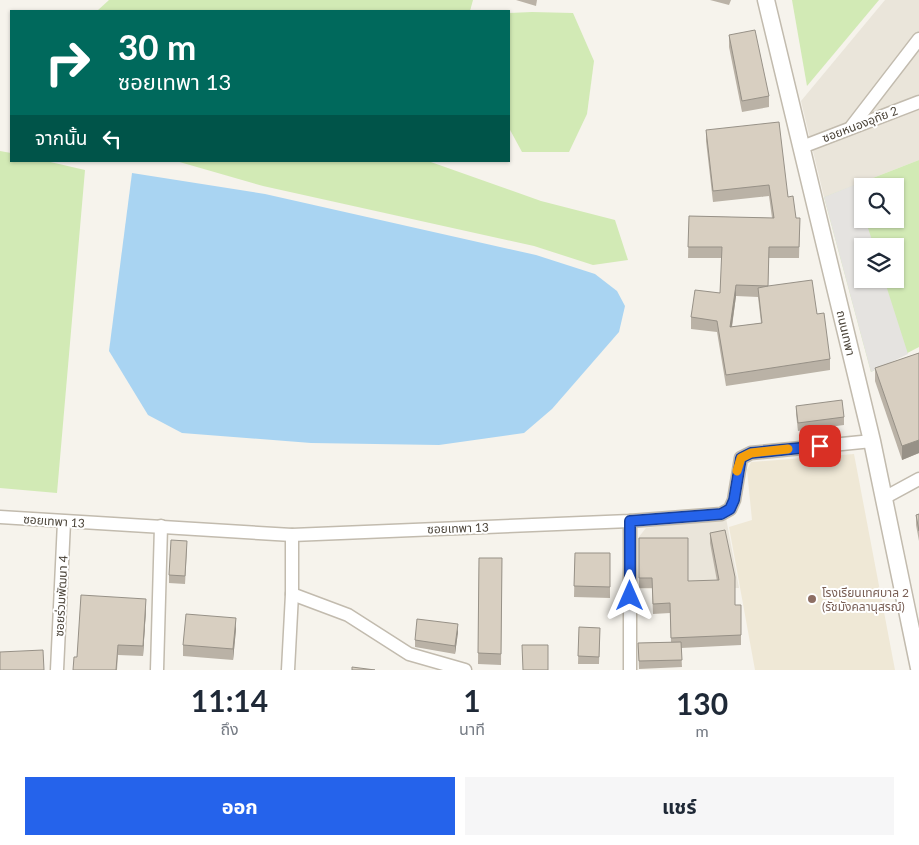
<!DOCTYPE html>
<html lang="th">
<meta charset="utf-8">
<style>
:root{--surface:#fff;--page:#f6f6f7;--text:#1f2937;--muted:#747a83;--accent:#2563eb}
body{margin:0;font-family:Lato,"Noto Sans Thai",sans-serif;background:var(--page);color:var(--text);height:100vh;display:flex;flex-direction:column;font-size:19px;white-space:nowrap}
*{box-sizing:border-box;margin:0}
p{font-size:16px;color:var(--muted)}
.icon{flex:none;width:28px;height:28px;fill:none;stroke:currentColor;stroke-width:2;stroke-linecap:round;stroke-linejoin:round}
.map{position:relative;height:670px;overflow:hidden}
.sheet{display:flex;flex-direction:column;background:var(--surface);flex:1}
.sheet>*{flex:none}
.hud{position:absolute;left:10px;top:10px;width:500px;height:152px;border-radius:0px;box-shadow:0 1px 4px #0004;background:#00695c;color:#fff;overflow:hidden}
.tools{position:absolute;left:854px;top:178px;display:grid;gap:10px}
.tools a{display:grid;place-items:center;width:50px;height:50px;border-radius:0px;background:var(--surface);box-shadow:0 1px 4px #0004;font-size:25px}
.pin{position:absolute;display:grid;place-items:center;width:42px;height:42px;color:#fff;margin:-21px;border-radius:10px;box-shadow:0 2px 8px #0006}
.me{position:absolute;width:55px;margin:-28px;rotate:0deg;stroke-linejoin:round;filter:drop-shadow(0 0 4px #0008)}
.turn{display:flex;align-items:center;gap:18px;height:105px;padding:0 25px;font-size:22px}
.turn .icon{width:65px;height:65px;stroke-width:2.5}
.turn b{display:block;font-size:35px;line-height:42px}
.then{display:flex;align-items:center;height:48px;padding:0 25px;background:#0003;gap:10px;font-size:19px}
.eta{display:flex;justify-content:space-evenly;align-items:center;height:85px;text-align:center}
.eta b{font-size:30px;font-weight:700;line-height:35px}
.action{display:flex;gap:10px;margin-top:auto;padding:10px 25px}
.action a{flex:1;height:58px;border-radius:0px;background:var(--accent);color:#fff;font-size:20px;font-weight:700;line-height:58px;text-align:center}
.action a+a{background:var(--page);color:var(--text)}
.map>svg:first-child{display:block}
.residential{fill:#eae5da}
.education{fill:#efe8d6}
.green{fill:#d2eab5;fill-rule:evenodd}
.parking{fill:#e5e3e0}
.water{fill:#a9d4f2}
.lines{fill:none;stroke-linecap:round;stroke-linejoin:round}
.minor-casing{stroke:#c2bbae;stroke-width:15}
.tertiary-casing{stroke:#c2bbae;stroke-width:19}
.minor{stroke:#fff;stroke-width:12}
.tertiary{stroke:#fff;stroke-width:16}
.wall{fill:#bab2a6;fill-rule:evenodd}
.shaded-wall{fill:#979187}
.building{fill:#d8cfc1;stroke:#979187;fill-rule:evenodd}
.route-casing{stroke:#184099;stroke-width:12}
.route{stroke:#2563eb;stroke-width:9}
.slow{stroke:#f59e0b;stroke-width:9}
.education-dot{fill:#8d6e63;stroke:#fff;stroke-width:2}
.labels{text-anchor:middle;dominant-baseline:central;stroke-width:4;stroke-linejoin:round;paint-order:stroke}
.street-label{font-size:12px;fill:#4b4439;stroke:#fff}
.education-label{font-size:12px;fill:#785e54;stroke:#fff;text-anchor:start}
</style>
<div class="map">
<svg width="919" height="670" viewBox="0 0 919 670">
<rect width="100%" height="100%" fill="#f6f3ec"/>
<g class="residential">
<polygon points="885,0 919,0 919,160 824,197 801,101"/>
<polygon points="726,518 739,588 638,589 638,538 646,528"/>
</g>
<polygon class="education" points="854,454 895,670 755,670 729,527 752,520 747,470 751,462"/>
<g class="green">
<polygon points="109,0 473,0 470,11 97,11"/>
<polygon points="792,0 879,0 807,86"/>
<polygon points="532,12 573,13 594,61 587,114 569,152 522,152 509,128 509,13"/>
<polygon points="0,151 11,153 11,161 46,161 85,170 57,493 0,488"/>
<path d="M919,160V347L871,372L824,197ZM862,186H895V219H862ZM862,246H895V279H862Z"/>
<polygon points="176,161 428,161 541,201 615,220 628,260 593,265 534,246 263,186"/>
</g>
<polygon class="parking" points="854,185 862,211 862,219 865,219 874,246 862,246 862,279 884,279 908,354 871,372 824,197"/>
<polygon class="water" points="132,173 265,194 536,255 595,274 617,291 625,306 619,332 552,409 524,433 439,445 311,443 182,433 148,415 109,351"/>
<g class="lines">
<defs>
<g id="minor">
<polyline points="852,126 919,39"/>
<polyline points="802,147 919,102"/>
<polyline points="884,498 919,479"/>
<polyline points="0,517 292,535 630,521 721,514 730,509 734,500 741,458 751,453 872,441"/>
<polyline points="292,594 348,615 409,654 465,670"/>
<polyline points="57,670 64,522"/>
<polyline points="157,670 161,526"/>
<polyline points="288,670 292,594 292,535"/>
<polyline points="630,670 630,521"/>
</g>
<polyline id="tertiary" points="766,0 872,441 919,668"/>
</defs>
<use href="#minor" class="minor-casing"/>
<use href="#tertiary" class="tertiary-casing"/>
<use href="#minor" class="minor"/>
<use href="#tertiary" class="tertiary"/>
</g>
<g class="wall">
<polygon points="516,0 537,0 536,6"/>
<polygon points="710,0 731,0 729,5"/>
<polygon points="729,35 769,96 769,107 742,112 729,47"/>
<path d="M706,130L788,197L796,218H800L799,258H769L768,286L817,314L830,359V370L726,386L717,332L691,329V317L720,293L722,258H688L689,216L772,218L769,196L713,202L706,141ZM736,296L758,297L761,323L732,327Z"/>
<polygon points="919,353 919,453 902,460 875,381 875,368"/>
<polygon points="796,406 844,417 844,425 798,431 796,414"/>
<polygon points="919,514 919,541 916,525 916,515"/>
<polygon points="710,533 735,605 741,635 741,645 681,648 682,667 639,669 638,643 671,642 670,613 653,614 652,588 639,588 639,538 688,581 717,581 710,543"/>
<polygon points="187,549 185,584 169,583 169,575"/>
<polygon points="575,553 610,553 610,598 574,597"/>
<polygon points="479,558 502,558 501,665 478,664"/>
<polygon points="146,609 143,656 118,655 117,670 73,670"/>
<polygon points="579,627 600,628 599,664 578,664"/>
<polygon points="236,629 233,660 183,656 183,645"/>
<polygon points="458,632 455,654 415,647 415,640"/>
</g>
<g class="shaded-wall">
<polygon points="736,285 736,296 730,339 730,327"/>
<polygon points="919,440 919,453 902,460 902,446"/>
<polygon points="146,599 146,609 143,656 143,646"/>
<polygon points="236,618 236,629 233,660 233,649"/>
<polygon points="458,624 458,632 455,654 455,646"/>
</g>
<g class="building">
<polygon points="755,30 769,96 742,101 729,35"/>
<path d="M779,122L788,197L793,196L796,218H800L799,247H769L768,286L812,280L817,314L824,313L830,359L726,375L717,321L691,317L695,290L720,293L722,247H688L689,216L774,218L769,185L713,191L706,130ZM736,285L768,286L758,288L762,323L730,327Z"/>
<polygon points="919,353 919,440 902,446 875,368"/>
<polygon points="842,400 844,417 798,423 796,406"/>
<polygon points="919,514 919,531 916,515"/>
<polygon points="725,530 735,577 735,605 741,605 741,635 671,638 670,603 653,604 652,578 639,578 639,538 688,538 688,581 719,580 710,533"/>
<polygon points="171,540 187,541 185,576 169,575"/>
<polygon points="575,553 610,553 610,587 574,586"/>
<polygon points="479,558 502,558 501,654 478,653"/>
<polygon points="81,595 146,599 143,646 118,645 116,670 73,670 74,657 77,657"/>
<polygon points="186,614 236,618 233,649 183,645"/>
<polygon points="417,619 458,624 455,646 415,640"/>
<polygon points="579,627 600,628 599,657 578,656"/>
<polygon points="681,642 682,660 639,661 638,643"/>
<polygon points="522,645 548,645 548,670 523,670"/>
<polygon points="43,650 44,670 0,670 0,652"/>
<polygon points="352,667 375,670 352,670"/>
</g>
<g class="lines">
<defs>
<polyline id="route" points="630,596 630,521 721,514 730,509 734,500 741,458 751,453 820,446"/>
</defs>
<use href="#route" class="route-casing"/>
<use href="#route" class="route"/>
<polyline class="slow" points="737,471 741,458 751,453 788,449"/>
</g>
<circle class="education-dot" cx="812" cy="599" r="5"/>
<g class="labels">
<g class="street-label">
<text transform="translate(860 124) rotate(-21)">ซอยหนองอุทัย 2</text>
<text transform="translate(846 333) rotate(77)">ถนนเทพา</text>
<text transform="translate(54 521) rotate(4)">ซอยเทพา 13</text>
<text transform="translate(458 528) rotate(-2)">ซอยเทพา 13</text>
<text transform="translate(61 596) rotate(-87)">ซอยร่วมพัฒนา 4</text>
</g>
<g class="education-label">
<text x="822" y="592">โรงเรียนเทศบาล 2<tspan x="822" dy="14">(รัชมังคลานุสรณ์)</tspan></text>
</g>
</g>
</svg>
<div class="tools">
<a><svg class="icon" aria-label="search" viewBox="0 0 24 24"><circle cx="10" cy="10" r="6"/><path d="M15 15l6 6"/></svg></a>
<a><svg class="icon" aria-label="layers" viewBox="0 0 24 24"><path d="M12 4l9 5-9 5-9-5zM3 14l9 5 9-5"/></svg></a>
</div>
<div class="pin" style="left:820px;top:446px;background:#d93025"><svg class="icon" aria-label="arrive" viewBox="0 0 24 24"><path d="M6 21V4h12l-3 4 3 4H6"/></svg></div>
<svg class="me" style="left:630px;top:596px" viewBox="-20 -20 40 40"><path d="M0-17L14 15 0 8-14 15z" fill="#2563eb" stroke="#fff" stroke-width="4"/></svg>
<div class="hud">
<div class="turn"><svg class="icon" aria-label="right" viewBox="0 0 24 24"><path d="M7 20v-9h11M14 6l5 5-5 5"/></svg><div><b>30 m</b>ซอยเทพา 13</div></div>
<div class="then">จากนั้น<svg class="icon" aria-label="left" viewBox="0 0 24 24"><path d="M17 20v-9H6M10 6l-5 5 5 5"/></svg></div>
</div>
</div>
<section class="sheet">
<div class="eta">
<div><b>11:14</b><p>ถึง</p></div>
<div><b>1</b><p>นาที</p></div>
<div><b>130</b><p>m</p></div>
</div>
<div class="action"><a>ออก</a><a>แชร์</a></div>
</section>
